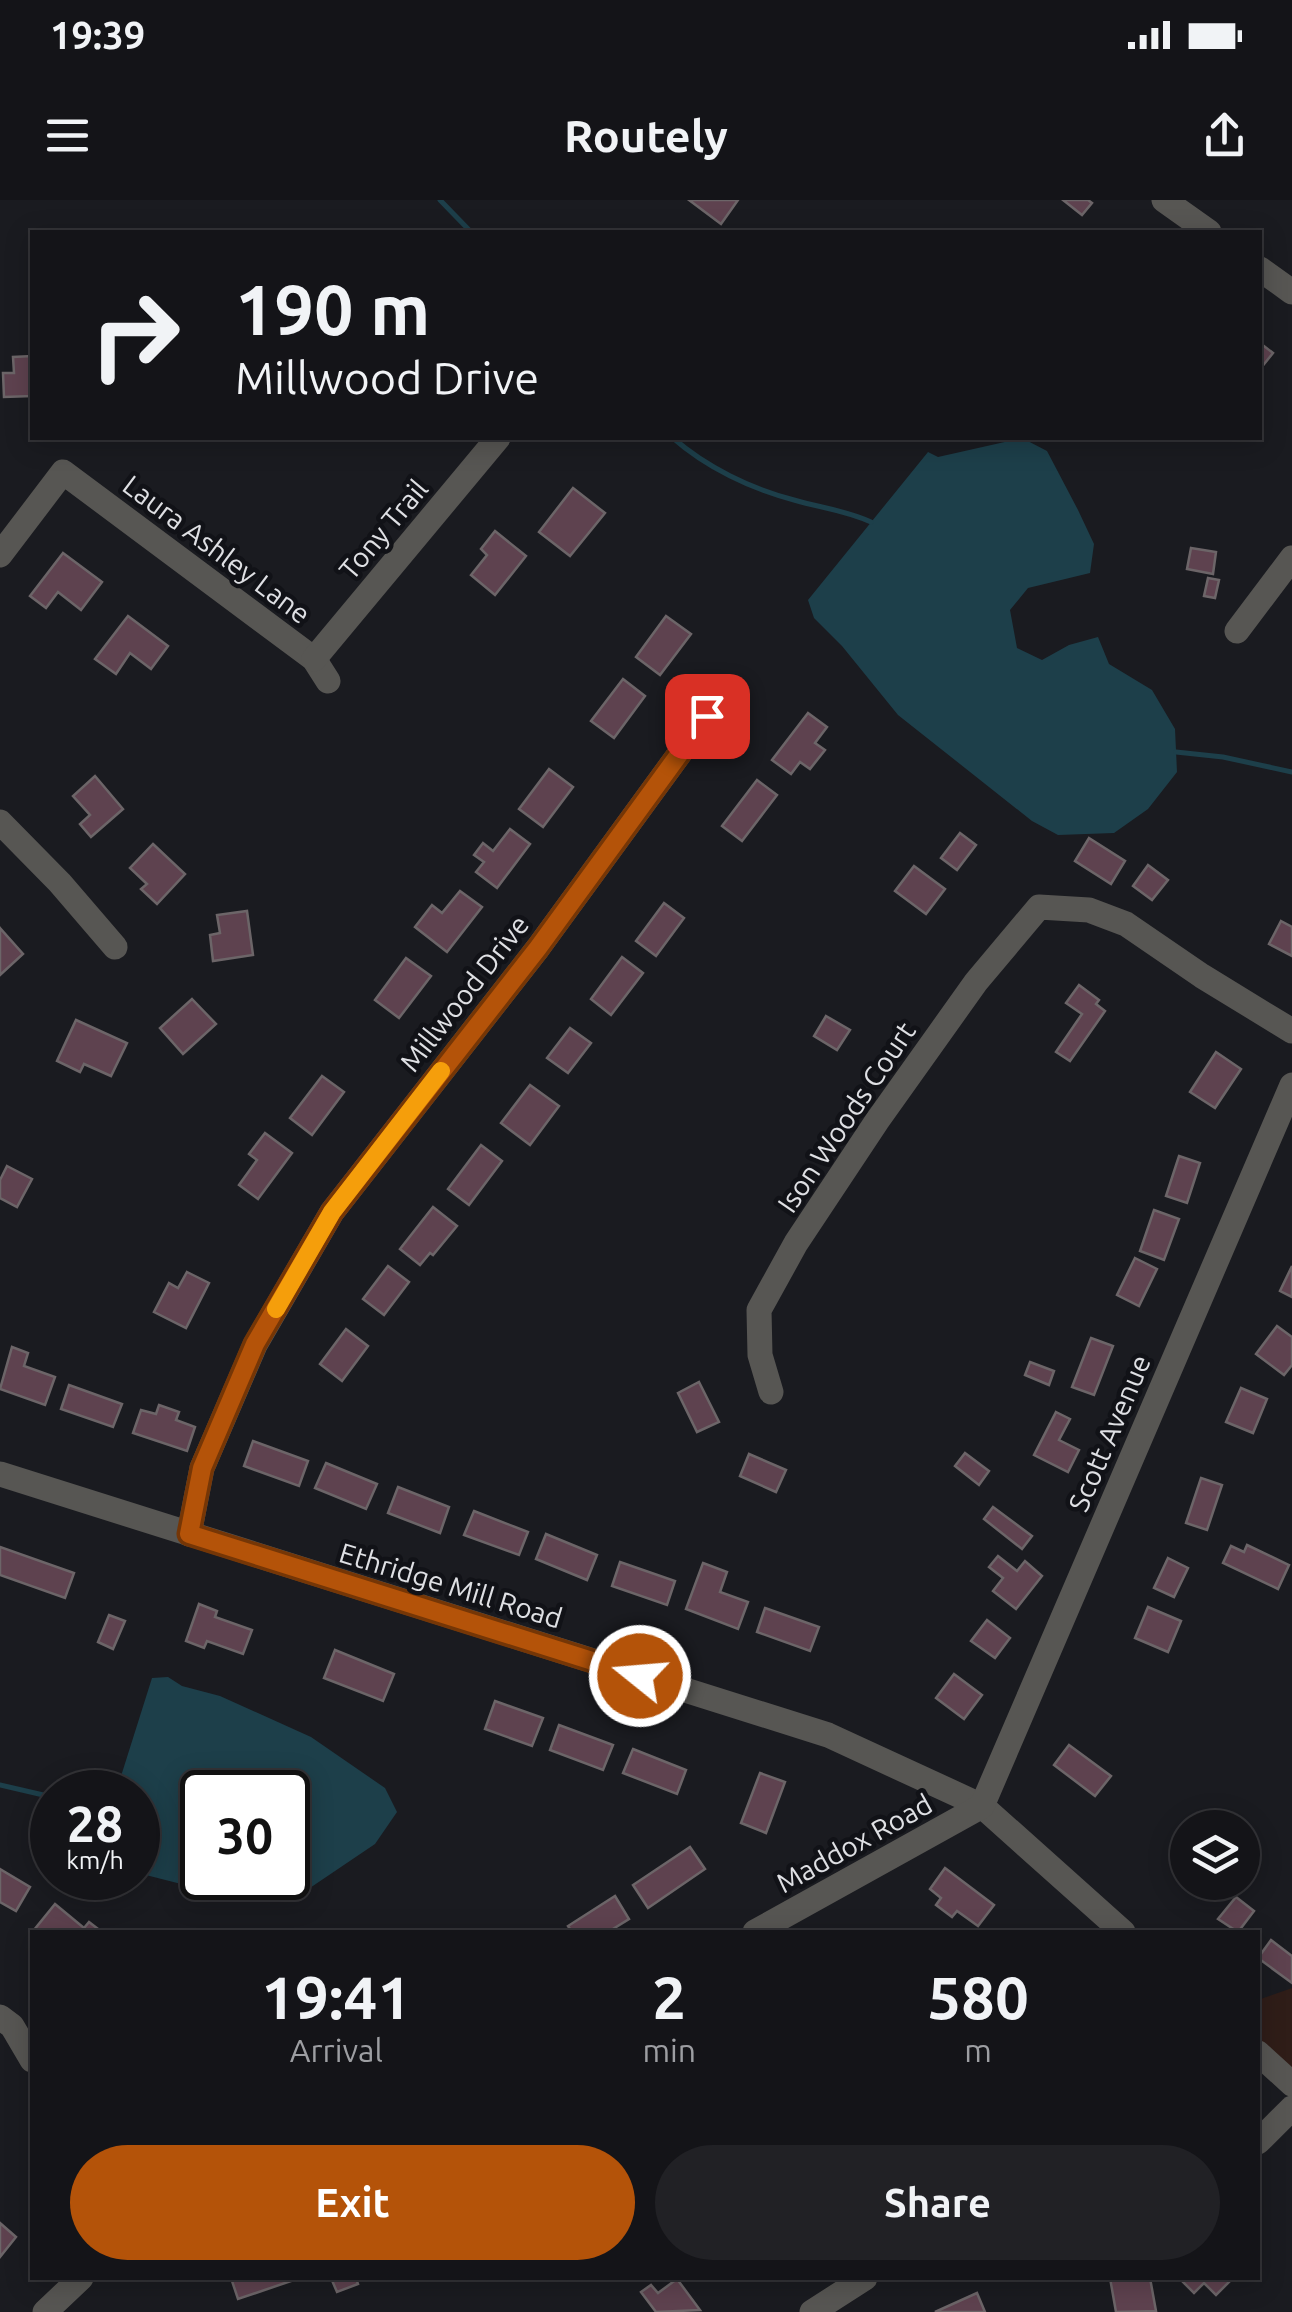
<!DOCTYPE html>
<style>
:root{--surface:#141418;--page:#212125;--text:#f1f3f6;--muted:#9d9ea2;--line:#333337;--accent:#b45309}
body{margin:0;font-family:Ubuntu,sans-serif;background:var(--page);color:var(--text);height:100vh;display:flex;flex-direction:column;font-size:38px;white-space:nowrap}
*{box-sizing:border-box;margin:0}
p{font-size:32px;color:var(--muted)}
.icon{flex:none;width:55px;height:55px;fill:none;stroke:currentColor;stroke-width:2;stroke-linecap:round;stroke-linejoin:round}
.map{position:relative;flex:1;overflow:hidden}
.details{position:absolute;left:30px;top:1730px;width:1230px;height:350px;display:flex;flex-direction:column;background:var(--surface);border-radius:0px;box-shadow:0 5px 25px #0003,0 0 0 2px var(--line)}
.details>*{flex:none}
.top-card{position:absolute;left:30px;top:30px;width:1232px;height:210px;border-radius:0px;box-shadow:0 5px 25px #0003,0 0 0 2px var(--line);background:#141418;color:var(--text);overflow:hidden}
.buttons{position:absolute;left:1170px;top:1610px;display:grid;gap:20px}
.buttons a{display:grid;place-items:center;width:90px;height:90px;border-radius:50%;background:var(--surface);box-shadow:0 5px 25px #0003,0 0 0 2px var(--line);font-size:50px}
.speed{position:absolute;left:30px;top:1570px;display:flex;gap:20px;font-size:50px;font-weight:700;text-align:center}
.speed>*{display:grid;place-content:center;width:130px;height:130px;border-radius:50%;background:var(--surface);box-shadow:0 5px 25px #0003,0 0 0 2px var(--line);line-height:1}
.speed small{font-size:25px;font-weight:400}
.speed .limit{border:5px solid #111;border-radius:15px;background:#fff;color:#111}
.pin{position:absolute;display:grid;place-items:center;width:85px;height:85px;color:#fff;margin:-42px;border-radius:20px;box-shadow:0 5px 15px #0006}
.me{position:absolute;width:110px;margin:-55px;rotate:287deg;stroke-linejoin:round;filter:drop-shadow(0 0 8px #0008)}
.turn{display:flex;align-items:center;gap:35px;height:210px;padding:0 40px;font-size:45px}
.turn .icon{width:130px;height:130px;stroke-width:2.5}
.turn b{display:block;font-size:70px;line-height:85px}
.eta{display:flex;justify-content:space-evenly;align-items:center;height:170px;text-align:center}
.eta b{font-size:60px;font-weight:600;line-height:70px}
.cta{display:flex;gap:20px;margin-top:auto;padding:20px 40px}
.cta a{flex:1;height:115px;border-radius:60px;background:var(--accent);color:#fff;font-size:40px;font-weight:600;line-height:115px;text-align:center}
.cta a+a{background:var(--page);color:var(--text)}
.status{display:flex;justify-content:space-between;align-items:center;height:70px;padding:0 50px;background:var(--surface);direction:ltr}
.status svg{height:28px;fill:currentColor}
header{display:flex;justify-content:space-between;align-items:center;height:130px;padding:0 40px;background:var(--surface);font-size:45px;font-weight:600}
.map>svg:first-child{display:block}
.commercial{fill:#2f1d18}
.water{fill:#1d3f4a;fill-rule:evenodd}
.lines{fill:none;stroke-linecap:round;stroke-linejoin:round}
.stream{stroke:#1d3f4a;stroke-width:5}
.building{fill:#5e424f;stroke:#6c6568;stroke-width:2.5}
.minor{stroke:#575653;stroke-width:25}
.route-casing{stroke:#753606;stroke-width:25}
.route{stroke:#b45309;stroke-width:18}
.slow{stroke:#f59e0b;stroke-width:18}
.labels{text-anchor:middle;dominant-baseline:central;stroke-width:9;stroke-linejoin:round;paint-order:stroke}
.street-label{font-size:28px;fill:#dfe0e4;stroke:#111217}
</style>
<div class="status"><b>19:39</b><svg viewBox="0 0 49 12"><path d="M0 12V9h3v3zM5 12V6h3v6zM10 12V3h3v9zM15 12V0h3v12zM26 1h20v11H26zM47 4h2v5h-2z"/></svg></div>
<header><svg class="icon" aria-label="menu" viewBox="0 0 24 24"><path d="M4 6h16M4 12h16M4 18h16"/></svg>Routely<svg class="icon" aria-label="share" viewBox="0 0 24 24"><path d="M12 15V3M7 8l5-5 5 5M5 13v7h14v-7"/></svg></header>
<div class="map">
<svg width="1292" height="2112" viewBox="0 0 1292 2112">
<rect width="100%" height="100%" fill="#1a1b20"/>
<polygon class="commercial" points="1292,1788 1292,1871 1258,1841 1258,1800"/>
<g class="water">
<polygon points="1022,238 1047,251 1078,310 1094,344 1090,373 1028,388 1010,410 1017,448 1042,460 1069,445 1098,437 1109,464 1152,490 1175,529 1177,572 1148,609 1114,633 1058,635 1032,621 898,515 842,446 814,418 808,400 928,252 938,257"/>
<path d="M168,1477L182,1486L220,1496L311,1537L385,1588L397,1612L375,1644L298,1696L248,1701L138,1673V1592H116L152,1478ZM202,1592H288V1678H202Z"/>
</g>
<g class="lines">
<g class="stream">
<polyline points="440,0 471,32"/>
<path d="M673,238C706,267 751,289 794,300C821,308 845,310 871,322"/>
<polyline points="1176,552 1223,557 1292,572"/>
<polyline points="0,1585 52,1597"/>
</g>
</g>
<g class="building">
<polygon points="689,0 738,0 721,24"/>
<polygon points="1063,0 1088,0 1092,3 1082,15"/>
<polygon points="1260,143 1273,153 1261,168 1260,167"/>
<polygon points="32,156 32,196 4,197 3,173 14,173 13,157"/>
<polygon points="573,288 605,313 570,356 539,332"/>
<polygon points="495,331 526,356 495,395 471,375 487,355 481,349"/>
<polygon points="1191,348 1216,352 1213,374 1187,369"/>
<polygon points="63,353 102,382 81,410 58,392 46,408 30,396"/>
<polygon points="1208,378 1219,380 1215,398 1204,396"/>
<polygon points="128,416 168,446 151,469 130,453 116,474 95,459"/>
<polygon points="666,416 691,434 660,475 636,457"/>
<polygon points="623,479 645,496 614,538 591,521"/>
<polygon points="808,513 827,527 815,543 825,550 810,569 800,562 791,574 772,560"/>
<polygon points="549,569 573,587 543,627 519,609"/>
<polygon points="95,576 123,609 91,637 80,624 90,615 73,596"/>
<polygon points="757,580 777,595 742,641 722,626"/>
<polygon points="510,629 530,644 497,688 476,672 484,662 474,655 483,643 493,651"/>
<polygon points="960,633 976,645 957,670 941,658"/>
<polygon points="1089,638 1125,661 1111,684 1075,661"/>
<polygon points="153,644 185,674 157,704 141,689 147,684 130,668"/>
<polygon points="1148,665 1168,680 1152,700 1133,686"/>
<polygon points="914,666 945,689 926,714 895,691"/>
<polygon points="460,691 482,707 447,752 415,727 432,705 442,713"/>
<polygon points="664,703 684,718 656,756 636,741"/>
<polygon points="247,711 253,755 213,761 210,735 220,733 217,715"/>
<polygon points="1281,721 1292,727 1292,756 1269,744"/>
<polygon points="0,728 23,754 0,775"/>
<polygon points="622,757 643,773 611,815 591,799"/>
<polygon points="406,758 431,776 399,818 375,800"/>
<polygon points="1079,785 1099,800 1096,804 1105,811 1070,861 1056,852 1082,814 1066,803"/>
<polygon points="192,799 216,824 183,854 160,828"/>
<polygon points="826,816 850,830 837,850 814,836"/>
<polygon points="76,820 127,843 111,876 84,864 80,872 57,861"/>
<polygon points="570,828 591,843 568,873 547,858"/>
<polygon points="1216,852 1241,869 1215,908 1190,892"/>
<polygon points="322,876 344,892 312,935 290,918"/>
<polygon points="530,885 559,906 530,945 501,923"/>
<polygon points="265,933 292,953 258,999 239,985 257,960 249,954"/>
<polygon points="481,945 502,961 469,1005 448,989"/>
<polygon points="1179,956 1200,963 1187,1003 1166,996"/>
<polygon points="7,966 32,979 17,1007 0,998 0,980"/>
<polygon points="433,1007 457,1026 433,1055 430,1053 420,1065 400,1049"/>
<polygon points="1154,1010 1179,1019 1164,1060 1140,1051"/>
<polygon points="1135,1058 1157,1069 1139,1106 1117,1095"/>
<polygon points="388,1066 409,1082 384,1115 363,1099"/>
<polygon points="1292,1066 1292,1097 1280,1091"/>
<polygon points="187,1072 209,1083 186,1128 154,1112 169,1083 178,1088"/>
<polygon points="1277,1126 1292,1137 1292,1165 1284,1175 1256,1154"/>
<polygon points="346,1129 368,1146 342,1181 320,1164"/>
<polygon points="1091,1138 1113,1146 1094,1195 1072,1187"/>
<polygon points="12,1147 28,1153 24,1166 55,1177 45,1205 0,1189"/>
<polygon points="1030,1162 1054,1171 1049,1185 1025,1175"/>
<polygon points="699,1182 719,1222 697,1232 678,1193"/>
<polygon points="69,1185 122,1204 113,1227 61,1209"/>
<polygon points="1241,1188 1267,1199 1253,1233 1226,1222"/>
<polygon points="159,1205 179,1212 176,1220 195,1227 187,1251 133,1233 141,1210 156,1214"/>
<polygon points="1056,1212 1070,1219 1059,1240 1079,1250 1068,1272 1034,1255"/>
<polygon points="253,1241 308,1261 299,1286 244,1266"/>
<polygon points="965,1253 989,1271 979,1285 955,1266"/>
<polygon points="749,1254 786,1270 776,1292 740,1276"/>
<polygon points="326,1263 377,1284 366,1309 315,1288"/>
<polygon points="1201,1278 1222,1285 1207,1330 1186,1323"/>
<polygon points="398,1287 449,1307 440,1333 388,1313"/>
<polygon points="993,1307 1032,1336 1022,1349 984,1319"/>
<polygon points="474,1311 528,1332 519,1355 464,1335"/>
<polygon points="546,1334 597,1355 587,1380 536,1359"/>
<polygon points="1247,1345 1289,1365 1278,1389 1223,1363 1231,1346 1244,1352"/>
<polygon points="0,1347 74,1373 65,1398 0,1375"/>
<polygon points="998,1356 1017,1371 1025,1361 1042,1376 1016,1409 993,1391 1003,1378 989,1367"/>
<polygon points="1168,1358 1188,1368 1174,1397 1154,1388"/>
<polygon points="620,1362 675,1381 667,1405 612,1386"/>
<polygon points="703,1363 727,1372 720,1392 748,1402 738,1429 686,1409"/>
<polygon points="199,1404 217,1411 215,1417 252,1430 243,1454 207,1441 204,1448 186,1441"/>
<polygon points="1148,1407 1181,1421 1168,1452 1135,1438"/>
<polygon points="765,1408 819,1427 810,1451 757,1432"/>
<polygon points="109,1415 125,1421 113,1449 98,1442"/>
<polygon points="987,1420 1010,1438 995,1458 971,1441"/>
<polygon points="335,1450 394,1474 383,1501 324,1478"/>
<polygon points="954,1474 982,1495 964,1519 936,1498"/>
<polygon points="495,1501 543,1518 532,1546 485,1529"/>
<polygon points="559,1525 613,1545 603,1570 550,1550"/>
<polygon points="1069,1545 1111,1576 1095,1596 1054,1565"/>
<polygon points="633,1549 686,1570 677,1594 623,1573"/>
<polygon points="760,1573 785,1582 766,1633 741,1623"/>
<polygon points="690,1647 705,1669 648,1708 633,1685"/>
<polygon points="945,1668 994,1705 978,1726 957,1711 952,1717 936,1705 941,1698 930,1689"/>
<polygon points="0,1669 30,1687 16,1711 0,1702"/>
<polygon points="615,1696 629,1719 608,1732 572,1732 568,1726"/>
<polygon points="1236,1697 1254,1711 1238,1732 1218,1719"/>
<polygon points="55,1704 84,1728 89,1722 102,1732 36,1732 34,1730"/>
<polygon points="1271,1740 1292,1756 1292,1783 1258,1758"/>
<polygon points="0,2023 16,2037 0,2057"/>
<polygon points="231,2078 293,2078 294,2080 238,2099"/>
<polygon points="331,2078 356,2078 358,2084 337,2092"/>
<polygon points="1110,2078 1150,2078 1156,2111 1116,2112"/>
<polygon points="1179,2078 1233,2078 1216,2095 1204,2083 1194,2093"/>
<polygon points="677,2079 700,2110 656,2112 641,2092 651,2085 658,2093"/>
<polygon points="977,2093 985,2112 935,2112"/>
</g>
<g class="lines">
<g class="minor">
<polyline points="1164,0 1209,32"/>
<polyline points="1260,69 1292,92"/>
<polyline points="0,355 63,272 314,459 328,481"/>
<polyline points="1237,431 1292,358"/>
<polyline points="314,459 498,238"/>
<polyline points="0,622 60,683 115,747"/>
<polyline points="771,1192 760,1155 759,1110 796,1043 877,921 976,782 1039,707 1089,710 1126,724 1202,776 1292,831"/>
<polyline points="0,1274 828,1535 982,1606 1123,1732"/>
<polyline points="189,1334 202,1268 255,1145 332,1012 538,748 707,516"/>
<polyline points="755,1732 982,1606 1292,885"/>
<polyline points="0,1817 12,1826 32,1860"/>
<polyline points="1258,1853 1292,1884"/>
<polyline points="1258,1942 1292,1908"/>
<polyline points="45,2112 81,2078"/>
<polyline points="812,2112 865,2078"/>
</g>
</g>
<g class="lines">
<defs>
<polyline id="route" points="640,1476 189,1334 202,1268 255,1144 332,1012 538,748 707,516"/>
</defs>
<use href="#route" class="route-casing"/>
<use href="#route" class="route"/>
<polyline class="slow" points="276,1109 332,1012 441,871"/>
</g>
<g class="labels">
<g class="street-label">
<text transform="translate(383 329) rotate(-50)">Tony Trail</text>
<text transform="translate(217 349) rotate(37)">Laura Ashley Lane</text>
<text transform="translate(464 793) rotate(-52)">Millwood Drive</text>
<text transform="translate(846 917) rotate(-56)">Ison Woods Court</text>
<text transform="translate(1109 1233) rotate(-67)">Scott Avenue</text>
<text transform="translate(451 1385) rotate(17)">Ethridge Mill Road</text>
<text transform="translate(854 1643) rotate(-29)">Maddox Road</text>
</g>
</g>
</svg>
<div class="buttons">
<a><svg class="icon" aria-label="layers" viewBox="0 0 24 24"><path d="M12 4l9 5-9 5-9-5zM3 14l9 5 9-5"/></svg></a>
</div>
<div class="speed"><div>28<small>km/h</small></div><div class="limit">30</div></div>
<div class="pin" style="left:707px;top:516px;background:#d93025"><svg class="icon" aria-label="arrive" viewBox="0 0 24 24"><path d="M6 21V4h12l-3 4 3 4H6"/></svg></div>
<svg class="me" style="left:640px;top:1476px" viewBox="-20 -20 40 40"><circle r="17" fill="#b45309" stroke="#fff" stroke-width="3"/><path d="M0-11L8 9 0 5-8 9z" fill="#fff"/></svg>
<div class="top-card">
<div class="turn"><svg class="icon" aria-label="right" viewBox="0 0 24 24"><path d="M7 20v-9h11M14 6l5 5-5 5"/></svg><div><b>190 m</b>Millwood Drive</div></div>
</div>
<section class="details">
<div class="eta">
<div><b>19:41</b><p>Arrival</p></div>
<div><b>2</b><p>min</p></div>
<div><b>580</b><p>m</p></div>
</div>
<div class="cta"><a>Exit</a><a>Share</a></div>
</section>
</div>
